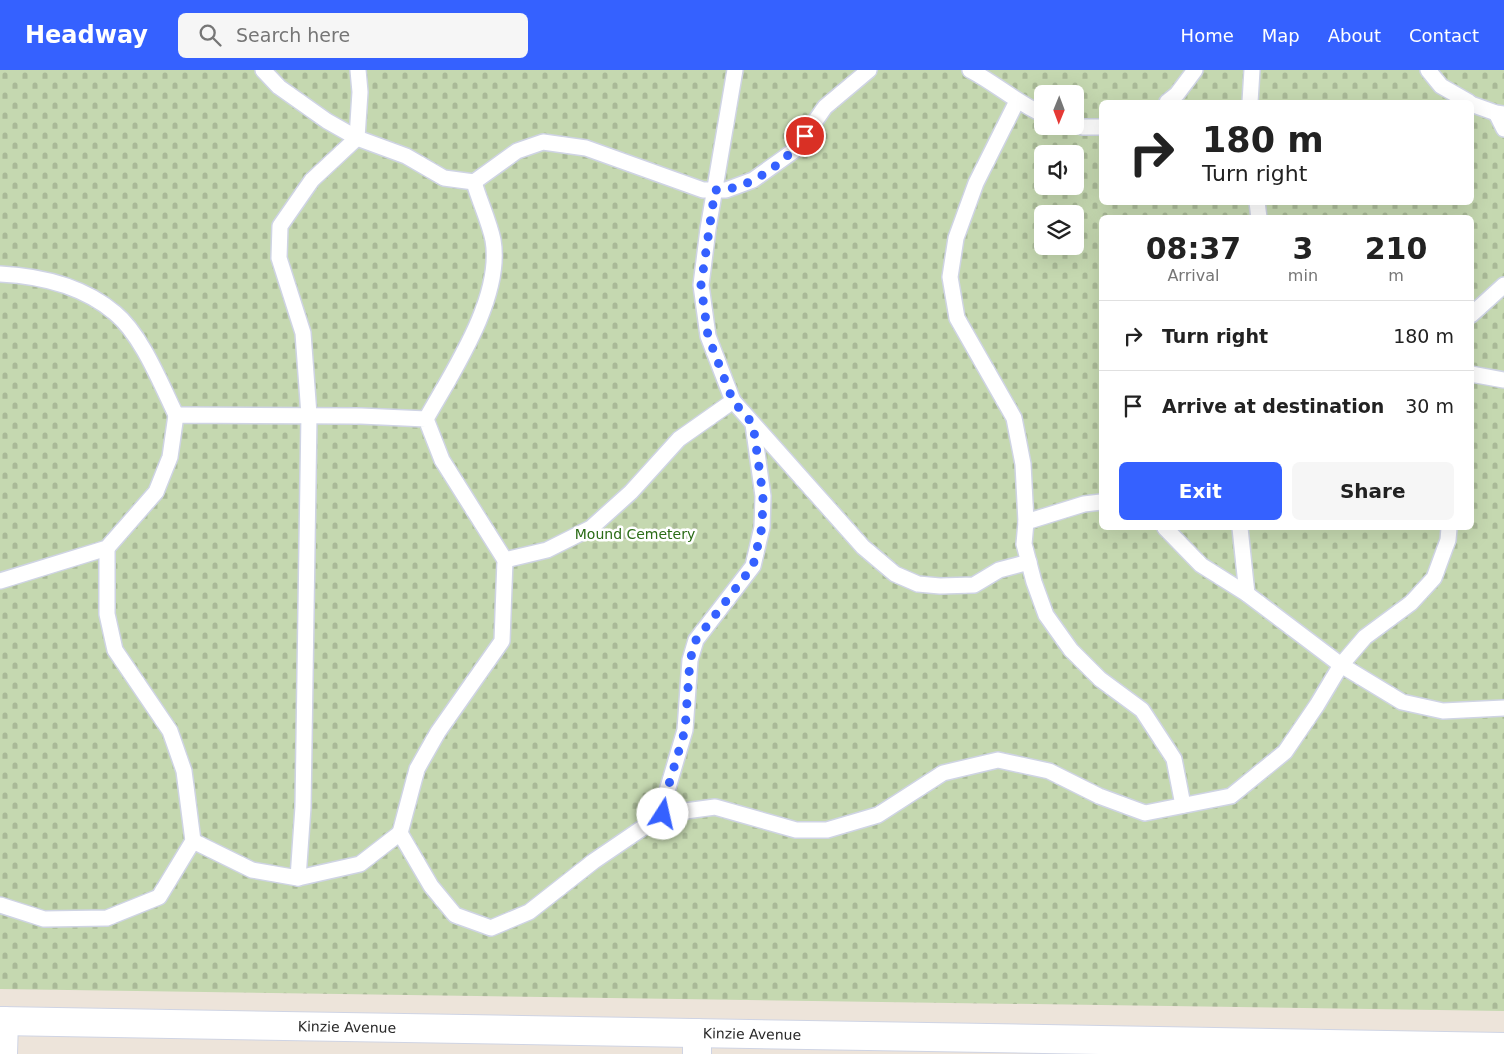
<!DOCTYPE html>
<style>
:root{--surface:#fff;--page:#f6f6f6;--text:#222;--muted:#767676;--line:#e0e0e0;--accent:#3561ff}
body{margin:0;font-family:"DejaVu Sans",sans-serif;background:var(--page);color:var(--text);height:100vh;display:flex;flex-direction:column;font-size:19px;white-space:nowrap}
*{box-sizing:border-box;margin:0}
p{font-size:16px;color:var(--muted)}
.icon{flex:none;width:28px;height:28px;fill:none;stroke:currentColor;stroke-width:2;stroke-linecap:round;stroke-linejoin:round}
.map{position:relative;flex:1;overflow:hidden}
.details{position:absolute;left:1099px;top:145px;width:375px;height:315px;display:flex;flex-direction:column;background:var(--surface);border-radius:8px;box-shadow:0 5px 20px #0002}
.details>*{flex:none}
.banner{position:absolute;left:1099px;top:30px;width:375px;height:105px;border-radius:8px;box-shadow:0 5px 20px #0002;background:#fff;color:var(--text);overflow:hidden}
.needle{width:32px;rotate:181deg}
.buttons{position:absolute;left:1034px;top:15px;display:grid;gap:10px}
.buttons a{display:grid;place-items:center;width:50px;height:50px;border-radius:8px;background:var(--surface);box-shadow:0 5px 20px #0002;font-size:25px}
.pin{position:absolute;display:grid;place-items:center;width:42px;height:42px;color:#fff;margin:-21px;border:2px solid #fff;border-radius:50%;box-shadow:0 1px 5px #0007}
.me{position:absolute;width:55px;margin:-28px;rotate:10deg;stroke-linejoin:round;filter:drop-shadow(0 0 4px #0008)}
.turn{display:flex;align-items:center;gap:18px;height:105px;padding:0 20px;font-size:22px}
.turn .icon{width:65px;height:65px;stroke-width:2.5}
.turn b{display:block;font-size:35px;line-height:42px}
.eta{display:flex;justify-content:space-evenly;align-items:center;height:85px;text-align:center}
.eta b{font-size:30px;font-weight:600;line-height:35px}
.cta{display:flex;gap:10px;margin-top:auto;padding:10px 20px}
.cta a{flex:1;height:58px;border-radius:8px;background:var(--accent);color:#fff;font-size:20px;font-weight:600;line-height:58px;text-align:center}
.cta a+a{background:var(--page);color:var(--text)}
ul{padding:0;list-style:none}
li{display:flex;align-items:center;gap:15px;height:70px;padding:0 20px;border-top:1px solid var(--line)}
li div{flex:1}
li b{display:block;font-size:19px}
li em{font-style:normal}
header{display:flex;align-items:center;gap:30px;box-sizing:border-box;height:70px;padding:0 25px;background:var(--accent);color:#fff}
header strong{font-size:24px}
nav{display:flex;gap:28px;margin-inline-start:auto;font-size:18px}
.search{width:350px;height:45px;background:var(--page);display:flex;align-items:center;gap:12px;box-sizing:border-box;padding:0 18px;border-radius:8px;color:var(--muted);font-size:19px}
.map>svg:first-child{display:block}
.cemetery{fill:url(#cemetery-stones);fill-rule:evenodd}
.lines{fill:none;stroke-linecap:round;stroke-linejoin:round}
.service-casing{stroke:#cfd4e4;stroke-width:18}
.minor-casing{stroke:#cfd4e4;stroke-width:30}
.tertiary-casing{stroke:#cfd4e4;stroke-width:30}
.service{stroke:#fff;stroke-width:15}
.minor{stroke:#fff;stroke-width:28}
.tertiary{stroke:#fff;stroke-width:28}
.route{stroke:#3561ff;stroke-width:9;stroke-dasharray:0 16.2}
.labels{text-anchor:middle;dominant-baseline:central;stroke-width:5;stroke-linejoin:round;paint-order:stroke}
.park-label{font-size:14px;fill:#2a6b15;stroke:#fff}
.street-label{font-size:14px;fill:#292929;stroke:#fff}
</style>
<header>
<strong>Headway</strong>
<div class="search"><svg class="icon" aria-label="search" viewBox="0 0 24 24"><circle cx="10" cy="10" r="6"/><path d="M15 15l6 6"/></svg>Search here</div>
<nav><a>Home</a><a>Map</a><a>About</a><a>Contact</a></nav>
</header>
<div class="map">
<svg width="1504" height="984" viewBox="0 0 1504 984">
<defs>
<pattern id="cemetery-stones" width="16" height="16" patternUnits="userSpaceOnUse" patternTransform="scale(1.25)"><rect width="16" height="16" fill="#c5d8b0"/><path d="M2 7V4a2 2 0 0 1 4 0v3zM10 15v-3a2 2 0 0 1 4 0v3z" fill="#a9b997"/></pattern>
</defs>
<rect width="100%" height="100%" fill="#ede4da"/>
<path class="cemetery" d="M0,0H1504V941L0,919ZM1042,24H1075V56H1042ZM1101,32H1471V132H1101ZM1042,84H1075V116H1042ZM1042,144H1075V176H1042ZM1101,148H1471V458H1101Z"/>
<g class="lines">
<defs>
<g id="service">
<polyline points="263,0 279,17 327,51 357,68 406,86 444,108 474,112 517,81 543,72 586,78 703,120 726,120 753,110 795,80 825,37 869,0"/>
<polyline points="735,0 708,159 701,215 708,266 733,331 863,477 895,504 918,514 940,516 974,515 999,500 1029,492"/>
<path d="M970,0C995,13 1016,32 1042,44"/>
<polyline points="1428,0 1441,16 1469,32"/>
<polyline points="1017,31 976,113 956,168 950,207 957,248 1014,348 1023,394 1026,452 1024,474 1034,512 1046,545 1071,580 1100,609 1142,640 1174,689 1183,735"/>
<polyline points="1167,32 1177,24 1195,0"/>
<polyline points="1250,32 1252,0"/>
<polyline points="1471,34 1496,43 1504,44"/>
<polyline points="1496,43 1504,59"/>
<polyline points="1075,55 1083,57 1101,57"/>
<polyline points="1257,132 1259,148"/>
<path d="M0,204C40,206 83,216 115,243C141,264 161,314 176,345"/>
<polyline points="1471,245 1504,215"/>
<polyline points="1471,304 1504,310"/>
<path d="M426,349C453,301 503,227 493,170C489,151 479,130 474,112"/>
<polyline points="1026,452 1084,434 1101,432"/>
<polyline points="1165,458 1201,495 1247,524 1341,595 1402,632 1443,641 1504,638"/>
<polyline points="1240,458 1247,524"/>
<polyline points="505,490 547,480 591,458 631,422 679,369 733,331"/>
<polyline points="0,511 107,478 156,422 170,387 176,345 361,346 426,349 442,390 505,490 502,571 438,662 417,699 400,763 431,816 455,845 491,858 529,842 594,791 663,744 715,737 796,760 827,760 878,745 943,703 998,690 1049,701 1099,726 1145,743 1231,726 1285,682 1317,635 1341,595 1365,567 1411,533 1434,508 1448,470 1449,458"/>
<polyline points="663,744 664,731 685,660 690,590 696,570 753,496 762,457 763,426 753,354"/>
<polyline points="193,771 252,800 298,808 360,794 400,763"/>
<polyline points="298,808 303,737 309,345 303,263 279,188 280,156 312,110 357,68 360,22 358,0"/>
<polyline points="0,835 44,849 107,848 159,827 193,771 184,701 170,661 115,580 107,544 107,478"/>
</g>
<g id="minor">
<polyline points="3,984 4,951"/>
<polyline points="697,984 697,963"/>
</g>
<polyline id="tertiary" points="0,951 1504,977"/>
</defs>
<use href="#service" class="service-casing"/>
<use href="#minor" class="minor-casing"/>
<use href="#tertiary" class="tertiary-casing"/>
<use href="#service" class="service"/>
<use href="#minor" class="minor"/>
<use href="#tertiary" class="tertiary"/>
</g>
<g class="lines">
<path class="route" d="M663,744L664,731L685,660L690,590L696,570L753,496L762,457L763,426L753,354L733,331L708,266L701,215L715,120C748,121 786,92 805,66"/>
</g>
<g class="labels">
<g class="park-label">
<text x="635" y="464">Mound Cemetery</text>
</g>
<g class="street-label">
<text transform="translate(347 957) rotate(1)">Kinzie Avenue</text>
<text transform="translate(752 964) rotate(1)">Kinzie Avenue</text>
</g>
</g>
</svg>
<div class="buttons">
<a><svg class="needle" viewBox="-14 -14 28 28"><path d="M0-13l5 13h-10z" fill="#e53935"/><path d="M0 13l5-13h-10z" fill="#767676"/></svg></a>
<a><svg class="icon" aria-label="sound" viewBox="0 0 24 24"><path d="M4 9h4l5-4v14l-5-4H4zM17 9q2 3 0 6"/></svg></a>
<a><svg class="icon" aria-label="layers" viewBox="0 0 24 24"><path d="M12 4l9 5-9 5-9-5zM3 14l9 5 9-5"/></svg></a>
</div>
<div class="pin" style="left:805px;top:66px;background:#d93025"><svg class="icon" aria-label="arrive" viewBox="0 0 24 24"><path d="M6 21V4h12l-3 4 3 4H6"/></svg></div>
<svg class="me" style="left:663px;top:744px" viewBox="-20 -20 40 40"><circle r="19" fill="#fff"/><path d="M0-13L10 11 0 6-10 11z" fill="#3561ff"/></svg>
<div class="banner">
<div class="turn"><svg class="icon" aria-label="right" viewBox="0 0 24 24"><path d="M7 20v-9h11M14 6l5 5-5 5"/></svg><div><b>180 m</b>Turn right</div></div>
</div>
<section class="details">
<div class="eta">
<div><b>08:37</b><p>Arrival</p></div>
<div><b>3</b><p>min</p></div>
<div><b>210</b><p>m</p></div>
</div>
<ul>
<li><svg class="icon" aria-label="right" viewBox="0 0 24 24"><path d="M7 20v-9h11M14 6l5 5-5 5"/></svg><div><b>Turn right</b></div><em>180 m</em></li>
<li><svg class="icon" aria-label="arrive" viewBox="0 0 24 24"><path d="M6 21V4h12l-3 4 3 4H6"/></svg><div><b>Arrive at destination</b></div><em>30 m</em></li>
</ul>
<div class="cta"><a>Exit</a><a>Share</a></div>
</section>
</div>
